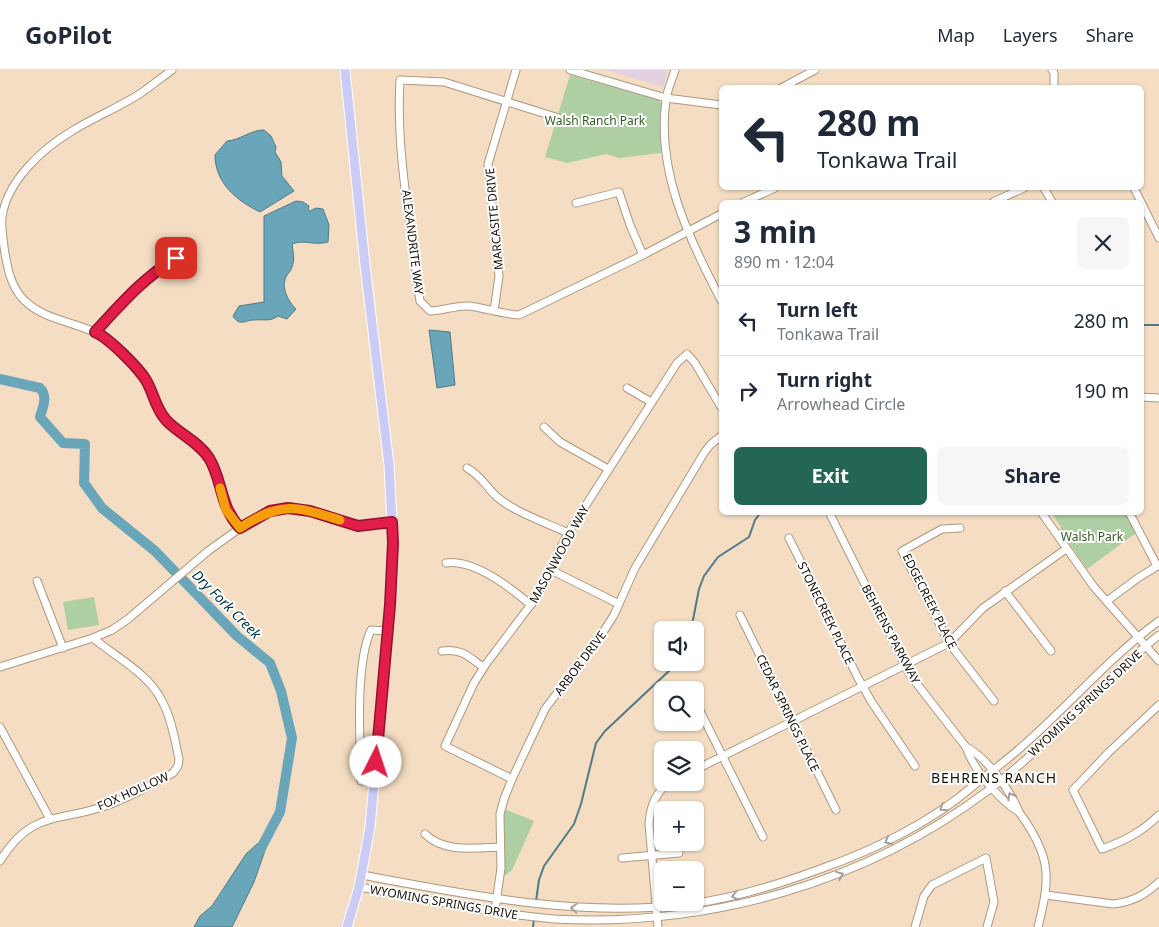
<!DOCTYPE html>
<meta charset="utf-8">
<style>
:root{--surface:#fff;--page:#f6f6f7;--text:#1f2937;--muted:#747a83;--line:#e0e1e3;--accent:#236656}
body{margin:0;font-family:"Noto Sans",sans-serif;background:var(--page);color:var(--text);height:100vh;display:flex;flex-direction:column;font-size:19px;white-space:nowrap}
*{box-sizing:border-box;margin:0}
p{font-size:16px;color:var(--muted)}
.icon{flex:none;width:28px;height:28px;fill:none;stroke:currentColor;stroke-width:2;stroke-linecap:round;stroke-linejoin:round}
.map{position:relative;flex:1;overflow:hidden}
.details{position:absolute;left:719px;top:130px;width:425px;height:315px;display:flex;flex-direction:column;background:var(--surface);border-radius:8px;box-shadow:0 1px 4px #0004}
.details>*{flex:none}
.hud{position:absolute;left:719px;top:15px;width:425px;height:105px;border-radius:8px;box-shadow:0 1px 4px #0004;background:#fff;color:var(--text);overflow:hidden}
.tools{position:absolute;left:654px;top:551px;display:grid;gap:10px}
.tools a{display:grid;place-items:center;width:50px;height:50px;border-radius:8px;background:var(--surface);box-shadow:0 1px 4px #0004;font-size:25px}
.pin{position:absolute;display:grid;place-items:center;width:42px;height:42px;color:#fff;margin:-21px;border-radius:10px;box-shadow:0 2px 8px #0006}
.me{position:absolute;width:55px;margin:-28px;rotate:4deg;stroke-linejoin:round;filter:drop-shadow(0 0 4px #0008)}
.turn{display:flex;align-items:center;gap:18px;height:105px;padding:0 15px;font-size:22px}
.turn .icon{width:65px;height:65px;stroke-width:2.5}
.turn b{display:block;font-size:35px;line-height:42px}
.round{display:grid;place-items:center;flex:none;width:52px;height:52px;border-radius:8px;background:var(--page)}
.headline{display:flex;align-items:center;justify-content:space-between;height:85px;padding:0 15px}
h1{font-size:30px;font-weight:700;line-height:38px}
.action{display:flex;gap:10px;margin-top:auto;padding:10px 15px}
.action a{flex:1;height:58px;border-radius:8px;background:var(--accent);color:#fff;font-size:20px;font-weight:700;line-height:58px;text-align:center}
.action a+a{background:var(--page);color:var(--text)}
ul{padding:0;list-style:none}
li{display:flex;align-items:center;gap:15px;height:70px;padding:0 15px;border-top:1px solid var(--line)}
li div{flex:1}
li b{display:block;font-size:19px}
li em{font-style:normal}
header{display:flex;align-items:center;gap:30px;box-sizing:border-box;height:70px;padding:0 25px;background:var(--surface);border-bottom:1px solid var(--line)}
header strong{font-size:24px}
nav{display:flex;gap:28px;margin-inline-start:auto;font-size:18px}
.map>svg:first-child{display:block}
.education{fill:#e3d1e2}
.green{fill:#aecea3}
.water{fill:#69a6ba;stroke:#517a85}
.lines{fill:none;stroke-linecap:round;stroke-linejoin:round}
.stream{stroke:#517a85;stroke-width:2}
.river{stroke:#69a6ba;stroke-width:10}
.minor-casing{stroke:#ad987f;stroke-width:9}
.major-casing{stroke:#fff;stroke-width:11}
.minor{stroke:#fff;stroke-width:7}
.major{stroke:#cbccf6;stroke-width:9}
.oneway{stroke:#a3a09c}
.route-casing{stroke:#92132f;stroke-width:12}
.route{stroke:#e11d48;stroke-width:9}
.slow{stroke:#f59e0b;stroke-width:9}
.labels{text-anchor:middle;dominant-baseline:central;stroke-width:4;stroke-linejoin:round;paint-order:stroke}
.park-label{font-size:12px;fill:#335c22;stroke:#fff}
.street-label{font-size:12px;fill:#191208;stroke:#fff}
.water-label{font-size:14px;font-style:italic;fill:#003847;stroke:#fff}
.neighbourhood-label{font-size:14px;letter-spacing:1px;fill:#191208;stroke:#fff}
</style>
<header>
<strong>GoPilot</strong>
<nav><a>Map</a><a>Layers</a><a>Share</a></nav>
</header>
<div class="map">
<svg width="1159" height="857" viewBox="0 0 1159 857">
<rect width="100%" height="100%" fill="#f4ddc3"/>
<polygon class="education" points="606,0 668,0 663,17"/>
<g class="green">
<polygon points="570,5 659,30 661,34 660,67 661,83 619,88 606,84 567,93 545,87"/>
<polygon points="1048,443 1125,443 1136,463 1087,499 1060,460 1061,457 1052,444"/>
<polygon points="94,527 99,555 68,560 63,532"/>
<polygon points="504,739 534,751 512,800 504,806"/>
</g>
<g class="water">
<path d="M264,60L271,66L276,77L275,82L281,92L282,106L294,121L260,142C237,131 215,113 215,85L227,71C241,70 250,60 264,60Z"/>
<path d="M296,131L303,132L309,136L308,140L310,141L316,138L323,139L329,155L328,172C314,176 303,169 292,174C293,182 295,190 292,197C291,201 288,203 286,207C281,218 288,231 296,239L287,249L278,246C270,252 263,249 254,250C245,250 240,257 233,246L239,236L264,232V146Z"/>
<polygon points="429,260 450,262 455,315 437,318"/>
<polygon points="268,772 254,812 232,857 194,857 200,846 212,836 246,784 257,774"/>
</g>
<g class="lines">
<g class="stream">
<polyline points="1141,255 1159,255"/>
<polyline points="691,560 699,519 704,506 718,487 749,467 755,450 761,442"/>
<polyline points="536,831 539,810 544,796 574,754 581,734 596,673 605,661 670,600 674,592"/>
<polyline points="533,857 534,849"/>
</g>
<path class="river" d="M0,309L40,318C48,326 43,337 40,347L63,373L85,374L84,413L102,438L155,481L237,566L270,593L281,621L292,668L280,742L258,784"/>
<defs>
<g id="minor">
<path d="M172,0C161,8 150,17 138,25C117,38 93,48 72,61C42,79 7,111 2,147C1,158 3,167 4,177C7,196 10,216 24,230C49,255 89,251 114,275C125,286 140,298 147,312C154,324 155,338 165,349C179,364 199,371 210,389C223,412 220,436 239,458"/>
<polyline points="570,0 666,28 721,35"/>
<path d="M675,0C672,10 667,20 666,30C656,101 689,169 721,230"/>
<polyline points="1052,0 1054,3 1054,15"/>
<polyline points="781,18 815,0"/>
<path d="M562,49L444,12L400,10C396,77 409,144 417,210L420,231L430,241C443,241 456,235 469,236C486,238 501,244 519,245L643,185L721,144"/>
<polyline points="1044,118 1052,132"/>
<polyline points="1134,118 1159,168"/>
<polyline points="744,132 775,118"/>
<polyline points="993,132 1024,118"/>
<polyline points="576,133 619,122 630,155 643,185"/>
<polyline points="494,241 499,206 488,94 516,0"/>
<polyline points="95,262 152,203 184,184"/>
<polyline points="627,318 651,332"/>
<polyline points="1141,327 1159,328"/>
<polyline points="544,357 560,372 608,399"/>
<path d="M467,398C480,405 485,415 495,425C511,441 547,453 568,463"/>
<path d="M829,442L910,605L966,677C973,699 999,730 1019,742C1011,722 986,686 966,677"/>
<polyline points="1041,442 1094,517 1159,591"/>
<polyline points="1129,442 1157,496"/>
<polyline points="960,458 942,459 902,481 949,573 994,631"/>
<polyline points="789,468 858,608 871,631 915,696"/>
<path d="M446,493C473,489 511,518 531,535"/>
<polyline points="551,500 619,534"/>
<polyline points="37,511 63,578"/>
<polyline points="1005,521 1051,581"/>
<polyline points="1107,531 1138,508 1159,495"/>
<polyline points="740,545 836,740"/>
<path d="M442,581C461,578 469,587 483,597"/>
<polyline points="0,597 93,568 112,560 128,549 208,481 250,451 270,441 288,438 301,439 358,456 392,452"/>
<polyline points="696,633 763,767"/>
<path d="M1159,635L1108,683L1073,720L1102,779C1124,771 1142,762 1159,745"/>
<polyline points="0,657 50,749"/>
<polyline points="695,700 949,573 983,538 1066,479"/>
<polyline points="512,709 445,676 474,613 486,594 535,529 568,463 677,293 687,284 695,293 721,337"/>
<path d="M375,712L361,711C360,671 355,594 371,560L387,561"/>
<path d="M1019,742C1051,786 1051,806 1038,857"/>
<path d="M425,764C444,783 475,778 500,777"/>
<polyline points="622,788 679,783"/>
<path d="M0,791C32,739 59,753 108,735C130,727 152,714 173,703L178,696L179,689C175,671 172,650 163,633C150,604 117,588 93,568"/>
<path d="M362,805C470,825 579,848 690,834C736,828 780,814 823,798C874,780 931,752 972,717C990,702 1010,688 1027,672C1072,632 1111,586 1159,551"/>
<path d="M359,817C424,829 489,843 554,849C710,857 866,813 990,719C1051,673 1099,613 1159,565"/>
<path d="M1046,825L1113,834C1132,832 1145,825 1159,812"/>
<polyline points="495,840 501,798 500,744 504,729 512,709 545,639 602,564 614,545 635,498 704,383 710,375 721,366"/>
<path d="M658,857L649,754C650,737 655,722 670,712"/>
<polyline points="915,857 924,826 932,815 986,788 994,832 987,857"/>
</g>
<polyline id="major" points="345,0 365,195 389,395 393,473 390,535 370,757 359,817 347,857"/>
</defs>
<use href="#minor" class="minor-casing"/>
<use href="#major" class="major-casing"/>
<use href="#minor" class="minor"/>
<use href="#major" class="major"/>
</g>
<defs><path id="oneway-chevron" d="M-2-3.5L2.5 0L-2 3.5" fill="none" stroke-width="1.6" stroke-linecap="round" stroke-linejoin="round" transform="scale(1.25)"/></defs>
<g class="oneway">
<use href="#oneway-chevron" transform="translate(1011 726) rotate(-120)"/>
<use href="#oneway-chevron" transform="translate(943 738) rotate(146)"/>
<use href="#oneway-chevron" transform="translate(888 771) rotate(152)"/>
<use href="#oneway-chevron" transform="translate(840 805) rotate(-22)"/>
<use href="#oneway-chevron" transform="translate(735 826) rotate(167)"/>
<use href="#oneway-chevron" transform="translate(574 838) rotate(-177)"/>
</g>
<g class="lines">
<defs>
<path id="route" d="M176,188C143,208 121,234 95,262C109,268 140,299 147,312C154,325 156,339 166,350C179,364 198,371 209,388C223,411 219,435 240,458L270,441L288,438L310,441L358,456L392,452L393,473L390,535L376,692"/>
</defs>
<use href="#route" class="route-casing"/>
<use href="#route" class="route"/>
<path class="slow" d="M220,418L226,440L240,458C281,431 295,436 340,450"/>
</g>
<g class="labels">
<g class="park-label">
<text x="595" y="50">Walsh Ranch Park</text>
<text x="1092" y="466">Walsh Park</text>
</g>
<g class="street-label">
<text transform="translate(494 149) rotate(-95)">MARCASITE DRIVE</text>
<text transform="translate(413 172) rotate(83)">ALEXANDRITE WAY</text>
<text transform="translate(559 484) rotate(-61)">MASONWOOD WAY</text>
<text transform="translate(930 531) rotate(63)">EDGECREEK PLACE</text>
<text transform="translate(826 543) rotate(64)">STONECREEK PLACE</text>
<text transform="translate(891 564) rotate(62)">BEHRENS PARKWAY</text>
<text transform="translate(580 593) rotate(-53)">ARBOR DRIVE</text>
<text transform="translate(1085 633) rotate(-43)">WYOMING SPRINGS DRIVE</text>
<text transform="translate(788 643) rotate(64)">CEDAR SPRINGS PLACE</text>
<text transform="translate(133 721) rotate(-24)">FOX HOLLOW</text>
<text transform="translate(444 832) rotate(10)">WYOMING SPRINGS DRIVE</text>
</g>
<g class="water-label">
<text transform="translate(227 534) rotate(45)">Dry Fork Creek</text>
</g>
<g class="neighbourhood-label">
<text x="994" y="707">BEHRENS RANCH</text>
</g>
</g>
</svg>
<div class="tools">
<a><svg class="icon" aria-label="sound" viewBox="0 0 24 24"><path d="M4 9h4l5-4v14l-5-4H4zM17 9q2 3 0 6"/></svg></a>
<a><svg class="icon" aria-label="search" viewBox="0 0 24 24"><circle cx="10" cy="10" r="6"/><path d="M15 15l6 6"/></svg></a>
<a><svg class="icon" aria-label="layers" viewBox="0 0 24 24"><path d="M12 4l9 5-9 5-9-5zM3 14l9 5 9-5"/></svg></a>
<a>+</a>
<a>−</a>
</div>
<div class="pin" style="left:176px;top:188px;background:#d93025"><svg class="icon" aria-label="arrive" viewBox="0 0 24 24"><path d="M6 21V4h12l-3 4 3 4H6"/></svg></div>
<svg class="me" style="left:376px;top:692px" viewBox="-20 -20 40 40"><circle r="19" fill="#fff"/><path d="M0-13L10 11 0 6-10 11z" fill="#e11d48"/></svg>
<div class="hud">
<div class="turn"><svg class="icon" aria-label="left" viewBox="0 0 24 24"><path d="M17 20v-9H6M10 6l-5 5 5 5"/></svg><div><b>280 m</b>Tonkawa Trail</div></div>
</div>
<section class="details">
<div class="headline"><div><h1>3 min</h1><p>890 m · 12:04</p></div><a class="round"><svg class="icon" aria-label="close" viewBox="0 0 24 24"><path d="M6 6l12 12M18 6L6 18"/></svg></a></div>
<ul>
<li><svg class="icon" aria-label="left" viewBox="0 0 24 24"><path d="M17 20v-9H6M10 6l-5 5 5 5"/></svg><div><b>Turn left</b><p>Tonkawa Trail</p></div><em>280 m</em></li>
<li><svg class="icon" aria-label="right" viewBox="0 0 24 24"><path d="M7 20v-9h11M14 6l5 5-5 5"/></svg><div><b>Turn right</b><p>Arrowhead Circle</p></div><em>190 m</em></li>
</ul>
<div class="action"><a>Exit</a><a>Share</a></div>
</section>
</div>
